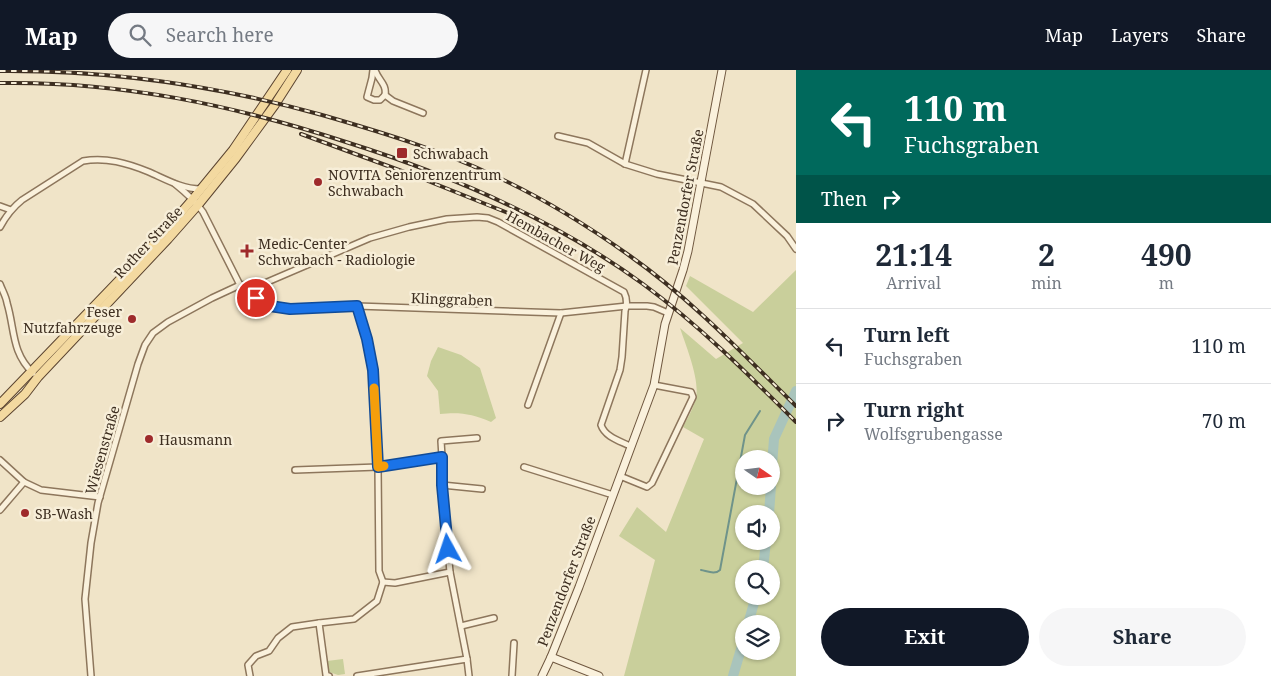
<!DOCTYPE html>
<meta charset="utf-8">
<style>
:root{--surface:#fff;--page:#f6f6f7;--text:#1f2937;--muted:#747a83;--line:#e0e1e3;--accent:#111827}
body{margin:0;font-family:"Noto Serif",serif;background:var(--page);color:var(--text);height:100vh;display:flex;flex-direction:column;font-size:19px;white-space:nowrap}
*{box-sizing:border-box;margin:0}
p{font-size:16px;color:var(--muted)}
.icon{flex:none;width:28px;height:28px;fill:none;stroke:currentColor;stroke-width:2;stroke-linecap:round;stroke-linejoin:round}
.map{position:relative;flex:1;overflow:hidden}
.sheet{display:flex;flex-direction:column;background:var(--surface);width:475px}
.sheet>*{flex:none}
.top-card{background:#00695c;color:#fff;overflow:hidden}
.needle{width:32px;rotate:104deg}
.tools{position:absolute;left:735px;top:380px;display:grid;gap:10px}
.tools a{display:grid;place-items:center;width:45px;height:45px;border-radius:50%;background:var(--surface);box-shadow:0 1px 4px #0004;font-size:25px}
.pin{position:absolute;display:grid;place-items:center;width:42px;height:42px;color:#fff;margin:-21px;border:2px solid #fff;border-radius:50%;box-shadow:0 1px 5px #0007}
.me{position:absolute;width:55px;margin:-28px;rotate:355deg;stroke-linejoin:round;filter:drop-shadow(0 0 4px #0008)}
.turn{display:flex;align-items:center;gap:18px;height:105px;padding:0 25px;font-size:22px}
.turn .icon{width:65px;height:65px;stroke-width:2.5}
.turn b{display:block;font-size:35px;line-height:42px}
.then{display:flex;align-items:center;height:48px;padding:0 25px;background:#0003;gap:10px;font-size:19px}
.eta{display:flex;justify-content:space-evenly;align-items:center;height:85px;text-align:center}
.eta b{font-size:30px;font-weight:700;line-height:35px}
.primary-button{display:flex;gap:10px;margin-top:auto;padding:10px 25px}
.primary-button a{flex:1;height:58px;border-radius:30px;background:var(--accent);color:#fff;font-size:20px;font-weight:700;line-height:58px;text-align:center}
.primary-button a+a{background:var(--page);color:var(--text)}
ul{padding:0;list-style:none}
li{display:flex;align-items:center;gap:15px;height:75px;padding:0 25px;border-top:1px solid var(--line)}
li div{flex:1}
li b{display:block;font-size:19px}
li em{font-style:normal}
header{display:flex;align-items:center;gap:30px;box-sizing:border-box;height:70px;padding:0 25px;background:var(--accent);color:#fff}
header strong{font-size:24px}
nav{display:flex;gap:28px;margin-inline-start:auto;font-size:18px}
.search{width:350px;height:45px;background:var(--page);display:flex;align-items:center;gap:12px;box-sizing:border-box;padding:0 18px;border-radius:28px;color:var(--muted);font-size:19px}
main{display:flex;flex:1;min-height:0}
.map>svg:first-child{display:block}
.green{fill:#c9cf9b;fill-rule:evenodd}
.lines{fill:none;stroke-linecap:round;stroke-linejoin:round}
.stream{stroke:#6f938a;stroke-width:2}
.river{stroke:#a9c4bc;stroke-width:10}
.street-casing{stroke:#8d765c;stroke-width:8}
.secondary-casing{stroke:#6f573f;stroke-width:9}
.primary-casing{stroke:#5b4430;stroke-width:10}
.street{stroke:#faf1dc;stroke-width:5}
.secondary{stroke:#faf1dc;stroke-width:7}
.primary{stroke:#f3d9a0;stroke-width:8}
.rail-casing{stroke:#3d2e20;stroke-width:4}
.rail{stroke:#f7eed8;stroke-width:2;stroke-dasharray:5.5;stroke-linecap:butt}
.route-casing{stroke:#114b97;stroke-width:12}
.route{stroke:#1a73e8;stroke-width:9}
.slow{stroke:#f59e0b;stroke-width:9}
.poi-dot{fill:#9e2a2b;stroke:#f7eed8;stroke-width:2}
.labels{text-anchor:middle;dominant-baseline:central;stroke-width:5;stroke-linejoin:round;paint-order:stroke}
.poi-label{font-size:14px;fill:#3d2e20;stroke:#f7eed8;text-anchor:start}
.street-label{font-size:14px;fill:#3d2e20;stroke:#f7eed8}
</style>
<header>
<strong>Map</strong>
<div class="search"><svg class="icon" aria-label="search" viewBox="0 0 24 24"><circle cx="10" cy="10" r="6"/><path d="M15 15l6 6"/></svg>Search here</div>
<nav><a>Map</a><a>Layers</a><a>Share</a></nav>
</header>
<main>
<div class="map">
<svg width="796" height="606" viewBox="0 0 796 606">
<rect width="100%" height="100%" fill="#f0e4c8"/>
<g class="green">
<path d="M796,200V606H624L655,490L619,466L637,437L666,462L704,369L683,357C687,349 694,337 696,328C700,310 686,276 680,258L716,289L743,273L686,216L690,206L753,242ZM744,389H771V416H744ZM744,444H771V471H744ZM744,499H771V526H744ZM744,554H771V581H744Z"/>
<path d="M438,277L461,285L480,298L496,348L491,352C472,344 461,342 440,344L438,321L427,306L431,291Z"/>
<polygon points="343,589 345,604 338,605 329,602 327,591"/>
</g>
<g class="lines">
<path class="stream" d="M701,500C707,501 715,505 720,500L745,365L760,341"/>
<g class="river">
<polyline points="771,408 774,369 796,321"/>
<polyline points="769,444 771,416"/>
<polyline points="763,499 766,471"/>
<polyline points="748,554 756,526"/>
<polyline points="733,606 744,569"/>
</g>
<defs>
<g id="street">
<polyline points="373,0 372,8 367,27 374,30 380,30 385,25"/>
<path d="M375,0C378,10 387,14 385,25"/>
<polyline points="385,25 393,31 423,43"/>
<polyline points="558,66 588,73 625,94 657,104 721,117 753,134 787,166 796,179"/>
<polyline points="625,94 646,0"/>
<path d="M175,114C185,122 196,132 203,142L240,215L256,228L270,236L290,239L357,236L561,243L627,236H647L654,237L668,243"/>
<polyline points="0,136 11,140"/>
<path d="M0,157C6,146 12,138 22,130L83,91C106,87 127,93 149,102C165,109 182,119 201,119"/>
<path d="M0,214C2,220 6,226 7,233C15,259 11,282 33,303"/>
<polyline points="357,236 367,269 373,300 378,397 379,501 383,512"/>
<polyline points="528,335 561,243"/>
<polyline points="442,387 441,371 477,368"/>
<polyline points="0,390 24,412 41,420 100,427"/>
<polyline points="524,397 613,425"/>
<polyline points="295,400 378,397 442,387 442,415 450,502 395,513 383,512"/>
<polyline points="620,406 647,417 652,413 693,327 691,322 654,315"/>
<polyline points="442,415 482,419"/>
<polyline points="0,440 24,412"/>
<polyline points="450,502 467,589"/>
<polyline points="461,556 494,548"/>
<path d="M91,606L85,529L91,473L98,433L138,294L145,275L153,263L168,252L212,228L240,215L265,213L370,168L409,157L447,149L477,147L488,148L498,152L624,222C627,228 627,235 625,241L622,287L620,300L601,355C605,367 620,371 630,376"/>
<polyline points="250,606 248,595 256,586 269,581 278,568 292,557 319,553"/>
<polyline points="329,606 326,605 319,553 354,549 377,531 383,512"/>
<polyline points="357,606 467,589 469,606"/>
<polyline points="512,606 514,573"/>
</g>
<g id="secondary">
<polyline points="551,587 599,606"/>
<polyline points="542,606 551,587 579,517 654,315 665,254 683,200 688,181 722,0"/>
</g>
<g id="primary">
<polyline points="0,334 152,176 192,130 233,80 287,0"/>
<polyline points="0,347 25,324 38,307 168,169 198,135 236,88 274,36 297,0"/>
</g>
</defs>
<use href="#street" class="street-casing"/>
<use href="#secondary" class="secondary-casing"/>
<use href="#primary" class="primary-casing"/>
<use href="#street" class="street"/>
<use href="#secondary" class="secondary"/>
<use href="#primary" class="primary"/>
<defs>
<g id="rail">
<path d="M0,1C112,0 215,15 322,45C381,62 440,80 495,106C543,128 588,156 630,186C691,229 743,284 796,336"/>
<path d="M0,13C119,11 233,35 346,72C451,105 554,149 643,214C699,255 747,303 796,352"/>
<polyline points="301,64 418,107 508,143 542,160"/>
</g>
</defs>
<use href="#rail" class="rail-casing"/>
<use href="#rail" class="rail"/>
</g>
<g class="lines">
<defs>
<polyline id="route" points="256,228 270,236 290,239 357,236 367,269 373,300 378,397 442,387 442,415 448,479"/>
</defs>
<use href="#route" class="route-casing"/>
<use href="#route" class="route"/>
<polyline class="slow" points="374,318 378,397 384,396"/>
</g>
<g class="poi-dot">
<rect x="396" y="77" width="12" height="12" rx="2.5"/>
<circle cx="318" cy="112" r="5"/>
<path d="M244.5 173.5h5v5h5v5h-5v5h-5v-5h-5v-5h5z"/>
<circle cx="132" cy="249" r="5"/>
<circle cx="149" cy="369" r="5"/>
<circle cx="25" cy="443" r="5"/>
</g>
<g class="labels">
<g class="poi-label">
<text x="413" y="83">Schwabach</text>
<text x="328" y="104">NOVITA Seniorenzentrum<tspan x="328" dy="16">Schwabach</tspan></text>
<text x="258" y="173">Medic-Center<tspan x="258" dy="16">Schwabach - Radiologie</tspan></text>
<text x="122" y="241" text-anchor="end">Feser<tspan x="122" dy="16">Nutzfahrzeuge</tspan></text>
<text x="159" y="369">Hausmann</text>
<text x="35" y="443">SB-Wash</text>
</g>
<g class="street-label">
<text transform="translate(685 127) rotate(-79)">Penzendorfer Straße</text>
<text transform="translate(556 171) rotate(29)">Hembacher Weg</text>
<text transform="translate(148 172) rotate(-47)">Rother Straße</text>
<text transform="translate(452 229) rotate(2)">Klinggraben</text>
<text transform="translate(102 380) rotate(-74)">Wiesenstraße</text>
<text transform="translate(566 511) rotate(-69)">Penzendorfer Straße</text>
</g>
</g>
</svg>
<div class="tools">
<a><svg class="needle" viewBox="-14 -14 28 28"><path d="M0-13l5 13h-10z" fill="#e53935"/><path d="M0 13l5-13h-10z" fill="#747a83"/></svg></a>
<a><svg class="icon" aria-label="sound" viewBox="0 0 24 24"><path d="M4 9h4l5-4v14l-5-4H4zM17 9q2 3 0 6"/></svg></a>
<a><svg class="icon" aria-label="search" viewBox="0 0 24 24"><circle cx="10" cy="10" r="6"/><path d="M15 15l6 6"/></svg></a>
<a><svg class="icon" aria-label="layers" viewBox="0 0 24 24"><path d="M12 4l9 5-9 5-9-5zM3 14l9 5 9-5"/></svg></a>
</div>
<div class="pin" style="left:256px;top:228px;background:#d93025"><svg class="icon" aria-label="arrive" viewBox="0 0 24 24"><path d="M6 21V4h12l-3 4 3 4H6"/></svg></div>
<svg class="me" style="left:448px;top:479px" viewBox="-20 -20 40 40"><path d="M0-17L14 15 0 8-14 15z" fill="#1a73e8" stroke="#fff" stroke-width="4"/></svg>
</div>
<section class="sheet">
<div class="top-card">
<div class="turn"><svg class="icon" aria-label="left" viewBox="0 0 24 24"><path d="M17 20v-9H6M10 6l-5 5 5 5"/></svg><div><b>110 m</b>Fuchsgraben</div></div>
<div class="then">Then<svg class="icon" aria-label="right" viewBox="0 0 24 24"><path d="M7 20v-9h11M14 6l5 5-5 5"/></svg></div>
</div>
<div class="eta">
<div><b>21:14</b><p>Arrival</p></div>
<div><b>2</b><p>min</p></div>
<div><b>490</b><p>m</p></div>
</div>
<ul>
<li><svg class="icon" aria-label="left" viewBox="0 0 24 24"><path d="M17 20v-9H6M10 6l-5 5 5 5"/></svg><div><b>Turn left</b><p>Fuchsgraben</p></div><em>110 m</em></li>
<li><svg class="icon" aria-label="right" viewBox="0 0 24 24"><path d="M7 20v-9h11M14 6l5 5-5 5"/></svg><div><b>Turn right</b><p>Wolfsgrubengasse</p></div><em>70 m</em></li>
</ul>
<div class="primary-button"><a>Exit</a><a>Share</a></div>
</section>
</main>
